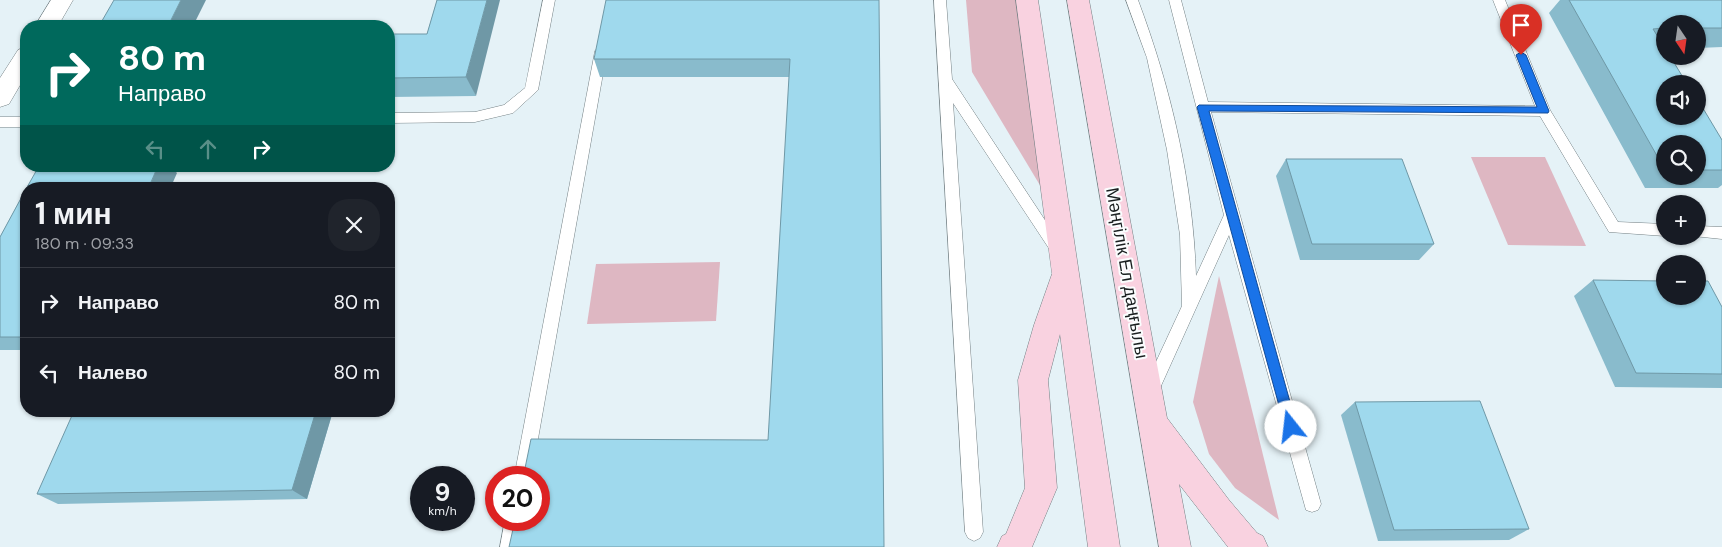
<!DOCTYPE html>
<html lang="ru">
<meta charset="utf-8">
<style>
:root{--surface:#171b24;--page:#20242c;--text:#f1f3f6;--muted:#9ea1a6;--line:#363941}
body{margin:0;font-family:"DM Sans",sans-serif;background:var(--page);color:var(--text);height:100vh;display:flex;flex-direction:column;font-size:19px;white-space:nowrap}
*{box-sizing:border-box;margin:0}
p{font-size:16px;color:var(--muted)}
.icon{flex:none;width:28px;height:28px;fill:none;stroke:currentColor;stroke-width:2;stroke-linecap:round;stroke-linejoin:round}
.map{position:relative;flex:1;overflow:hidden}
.panel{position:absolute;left:20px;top:182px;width:375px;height:235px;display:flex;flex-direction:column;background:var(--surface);border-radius:20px;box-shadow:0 1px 4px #0004}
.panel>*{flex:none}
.top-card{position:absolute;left:20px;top:20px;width:375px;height:152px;border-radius:20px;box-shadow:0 1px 4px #0004;background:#00695c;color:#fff;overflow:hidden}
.needle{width:32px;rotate:167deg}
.fabs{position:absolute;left:1656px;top:15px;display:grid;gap:10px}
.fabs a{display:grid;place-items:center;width:50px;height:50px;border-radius:50%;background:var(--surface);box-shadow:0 1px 4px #0004;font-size:25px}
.speed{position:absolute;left:410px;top:466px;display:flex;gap:10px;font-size:25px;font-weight:700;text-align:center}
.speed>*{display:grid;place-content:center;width:65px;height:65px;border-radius:50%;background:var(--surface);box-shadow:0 1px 4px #0004;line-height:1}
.speed small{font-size:12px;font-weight:400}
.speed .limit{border:8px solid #d22;background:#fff;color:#111}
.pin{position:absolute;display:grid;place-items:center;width:42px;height:42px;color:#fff;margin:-51px -21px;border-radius:50% 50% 50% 0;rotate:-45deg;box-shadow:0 0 5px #0007}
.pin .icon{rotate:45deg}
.me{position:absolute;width:55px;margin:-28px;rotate:344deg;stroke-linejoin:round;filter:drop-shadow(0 0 4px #0008)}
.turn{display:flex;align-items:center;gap:18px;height:105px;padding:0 15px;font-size:22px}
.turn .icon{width:65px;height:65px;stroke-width:2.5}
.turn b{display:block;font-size:35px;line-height:42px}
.lanes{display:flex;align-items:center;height:48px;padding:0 15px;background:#0003;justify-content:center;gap:25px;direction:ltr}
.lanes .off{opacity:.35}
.round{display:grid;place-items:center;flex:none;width:52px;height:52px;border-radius:20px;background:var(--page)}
.head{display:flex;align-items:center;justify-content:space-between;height:85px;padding:0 15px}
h1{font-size:30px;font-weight:700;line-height:38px}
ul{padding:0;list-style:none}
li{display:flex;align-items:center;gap:15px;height:70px;padding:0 15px;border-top:1px solid var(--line)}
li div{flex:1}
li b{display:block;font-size:19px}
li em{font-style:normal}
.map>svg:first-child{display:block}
.green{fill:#deb7c2}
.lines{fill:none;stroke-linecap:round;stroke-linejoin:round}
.lane-casing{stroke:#748084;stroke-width:1}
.street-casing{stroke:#748084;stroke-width:1}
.secondary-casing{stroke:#748084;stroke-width:1}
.lane{fill:#fff;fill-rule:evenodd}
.street{fill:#fff;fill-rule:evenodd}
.secondary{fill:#f9d2e0;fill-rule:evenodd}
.wall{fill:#89bbcc;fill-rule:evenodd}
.shaded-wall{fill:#6f98a6}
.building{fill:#9fd9ed;stroke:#6f98a6}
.route{fill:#1a73e8;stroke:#114b97}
.labels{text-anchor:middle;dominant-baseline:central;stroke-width:4;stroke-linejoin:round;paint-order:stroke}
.street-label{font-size:18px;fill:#1a1f20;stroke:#fbfdfe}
</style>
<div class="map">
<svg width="1722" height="547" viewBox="0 0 1722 547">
<rect width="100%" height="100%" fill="#e5f2f7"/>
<g class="green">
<polygon points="966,0 1017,0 1044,192 972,72"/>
<polygon points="1471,157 1545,157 1586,246 1508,245"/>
<polygon points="720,262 716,321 587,324 596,264"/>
<polygon points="1219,276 1279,520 1235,488 1209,454 1193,402"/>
</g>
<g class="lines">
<defs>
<g id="lane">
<polygon points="543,0 555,0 538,90 513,113 475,122 389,123 389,113 475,112 504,105 525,88"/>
<polygon points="934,0 946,0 952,79 1064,249 1062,253 1057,255 1052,253 953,103 983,532 980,538 974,541 968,538 965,532"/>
<path d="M1126,0H1138C1171,88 1193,182 1196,276L1224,215L1169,0H1181L1208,102L1535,106L1493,0H1505L1550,110L1618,222L1665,224V236L1609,232L1540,116L1211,112L1321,504L1318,510L1312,512L1306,510L1229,235L1156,397L1150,399L1144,397L1142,392L1182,306L1180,235L1167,150L1147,58Z"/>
<polygon points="601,46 607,51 531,478 514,478 595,51"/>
<rect x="0" y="117" width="26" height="10"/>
<polygon points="1698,226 1722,227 1722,239 1693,236 1698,236"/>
<polygon points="505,520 523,520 518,547 500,547"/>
</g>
<g id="street">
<polygon points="51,0 73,0 58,26 35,26"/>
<polygon points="26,47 26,75 9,104 0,107 0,78 18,50"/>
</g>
<g id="secondary">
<polygon points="1016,0 1038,0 1120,547 1088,547 1060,334 1048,380 1057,488 1032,547 997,547 1002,536 1006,534 1025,488 1018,380 1034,325 1052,274"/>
<polygon points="1067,0 1089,0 1167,418 1229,500 1257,533 1263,536 1268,547 1228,547 1179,484 1191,547 1159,547"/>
</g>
</defs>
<use href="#lane" class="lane-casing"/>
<use href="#street" class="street-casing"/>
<use href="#secondary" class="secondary-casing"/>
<use href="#lane" class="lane"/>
<use href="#street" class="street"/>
<use href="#secondary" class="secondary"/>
</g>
<g class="wall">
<polygon points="437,0 476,96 389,97 389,34 427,34"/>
<polygon points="879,0 789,77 600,77 594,59"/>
<path d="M1560,0H1722V47L1698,48V24H1665V56L1722,140V185L1718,188H1645L1549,13ZM1665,144H1698V176H1665Z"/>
<polygon points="1286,159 1434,244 1419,260 1300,260 1276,176"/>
<polygon points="26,189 26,350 0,350 0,237"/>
<polygon points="1593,280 1722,307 1722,388 1615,387 1574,296"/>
<polygon points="1355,402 1529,529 1509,540 1378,541 1341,415"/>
<polygon points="333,411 307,499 58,504 37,494"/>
</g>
<g class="shaded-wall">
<polygon points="181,0 206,0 193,26 168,26"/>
<polygon points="487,0 500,0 476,96 466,77"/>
<polygon points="158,166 170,166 177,173 170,189 148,189"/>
<polygon points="316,411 333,411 307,499 292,490"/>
</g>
<g class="building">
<polygon points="114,0 181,0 168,26 99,26"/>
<polygon points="437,0 487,0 466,77 389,78 389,34 427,34"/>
<polygon points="606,0 879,0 884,547 509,547 515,520 539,520 539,478 523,478 531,439 768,440 790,59 594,59"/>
<polygon points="1569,0 1722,0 1722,28 1698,28 1698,24 1665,24 1665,28 1653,29 1665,48 1665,56 1670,56 1687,84 1665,84 1665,116 1698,116 1698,100 1722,140 1722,170 1698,170 1698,144 1665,144 1665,170"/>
<polygon points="1286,159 1402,159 1434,244 1312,244"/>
<polygon points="39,166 158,166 148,189 26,189"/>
<polygon points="26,189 26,337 0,337 0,237"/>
<polygon points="1593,280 1665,281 1665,296 1698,296 1698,281 1708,281 1722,307 1722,374 1636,373"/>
<polygon points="1480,401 1529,529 1394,530 1355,402"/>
<polygon points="74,411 316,411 292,490 37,494"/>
</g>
<polygon class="route" points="1521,52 1526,55 1549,111 1548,113 1209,111 1297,427 1295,431 1286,431 1197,107 1199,105 1537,107 1516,55"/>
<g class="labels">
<g class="street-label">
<text transform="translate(1127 273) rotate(80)">Мәңгілік Ел даңғылы</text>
</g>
</g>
</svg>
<div class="fabs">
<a><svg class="needle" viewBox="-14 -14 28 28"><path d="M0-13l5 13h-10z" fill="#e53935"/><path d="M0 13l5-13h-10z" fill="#9ea1a6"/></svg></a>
<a><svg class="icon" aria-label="sound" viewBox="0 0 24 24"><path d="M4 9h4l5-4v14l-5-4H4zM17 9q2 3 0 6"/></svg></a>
<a><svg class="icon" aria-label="search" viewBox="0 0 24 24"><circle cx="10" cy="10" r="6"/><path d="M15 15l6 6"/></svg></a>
<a>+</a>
<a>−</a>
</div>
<div class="speed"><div>9<small>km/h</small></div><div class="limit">20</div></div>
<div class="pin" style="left:1521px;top:55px;background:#d93025"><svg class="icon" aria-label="arrive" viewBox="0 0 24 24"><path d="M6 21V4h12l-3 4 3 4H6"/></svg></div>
<svg class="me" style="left:1291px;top:427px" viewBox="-20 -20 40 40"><circle r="19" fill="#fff"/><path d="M0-13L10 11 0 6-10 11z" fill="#1a73e8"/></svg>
<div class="top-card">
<div class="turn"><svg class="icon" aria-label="right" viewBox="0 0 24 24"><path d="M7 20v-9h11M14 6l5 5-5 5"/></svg><div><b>80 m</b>Направо</div></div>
<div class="lanes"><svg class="icon off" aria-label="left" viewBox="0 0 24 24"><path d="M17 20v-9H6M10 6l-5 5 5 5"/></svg><svg class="icon off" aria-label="ahead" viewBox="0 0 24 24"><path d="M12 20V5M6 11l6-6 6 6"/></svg><svg class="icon" aria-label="right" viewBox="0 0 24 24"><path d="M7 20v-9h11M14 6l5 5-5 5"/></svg></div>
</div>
<section class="panel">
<div class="head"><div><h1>1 мин</h1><p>180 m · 09:33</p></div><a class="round"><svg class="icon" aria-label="close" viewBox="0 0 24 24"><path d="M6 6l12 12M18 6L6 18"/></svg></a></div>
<ul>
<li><svg class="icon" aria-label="right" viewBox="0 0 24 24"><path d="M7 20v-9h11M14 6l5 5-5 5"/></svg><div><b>Направо</b></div><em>80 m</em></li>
<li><svg class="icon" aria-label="left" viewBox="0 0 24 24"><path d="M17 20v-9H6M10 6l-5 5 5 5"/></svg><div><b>Налево</b></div><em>80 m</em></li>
</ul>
</section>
</div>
